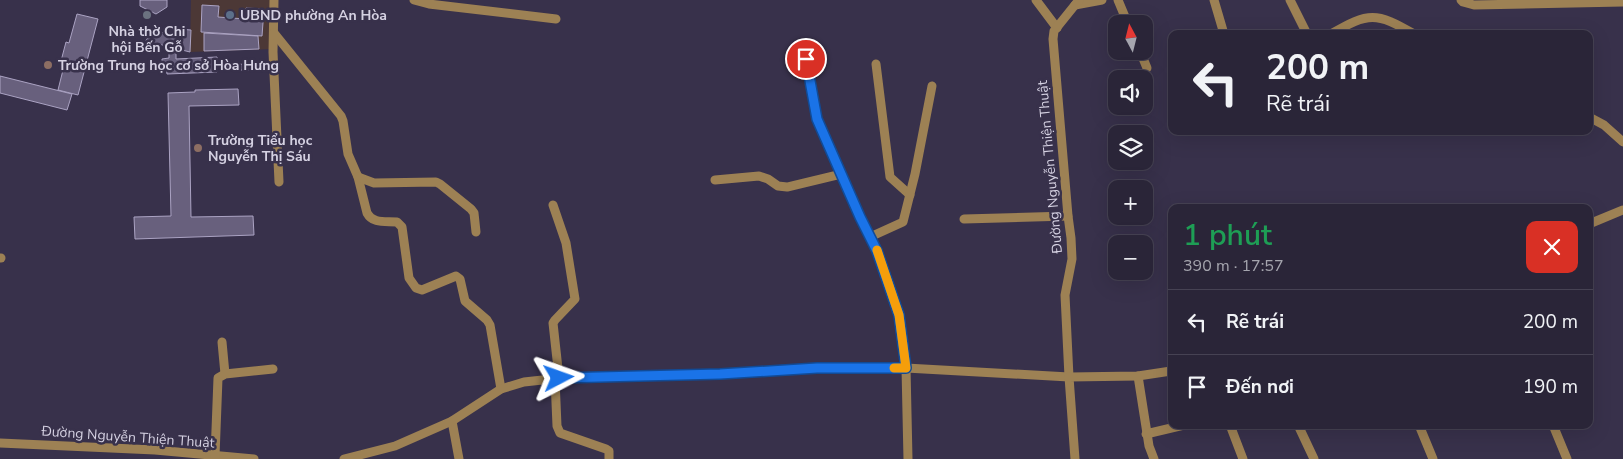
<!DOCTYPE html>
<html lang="vi">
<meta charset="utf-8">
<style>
:root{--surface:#2a2538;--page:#363143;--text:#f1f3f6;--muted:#a5a5ae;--line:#464253}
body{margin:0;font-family:"Nunito Sans",sans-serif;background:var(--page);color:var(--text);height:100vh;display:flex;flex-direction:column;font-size:19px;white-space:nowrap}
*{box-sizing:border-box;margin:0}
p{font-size:16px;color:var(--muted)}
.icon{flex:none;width:28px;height:28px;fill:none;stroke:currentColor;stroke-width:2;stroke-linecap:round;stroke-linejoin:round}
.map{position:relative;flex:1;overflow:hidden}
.side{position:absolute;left:1168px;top:204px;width:425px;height:225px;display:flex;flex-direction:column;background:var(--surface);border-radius:10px;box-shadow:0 5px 20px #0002,0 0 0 1px var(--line)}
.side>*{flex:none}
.banner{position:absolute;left:1168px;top:30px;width:425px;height:105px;border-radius:10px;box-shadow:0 5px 20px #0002,0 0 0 1px var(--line);background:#2a2538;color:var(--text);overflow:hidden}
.needle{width:32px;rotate:353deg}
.fabs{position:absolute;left:1108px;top:15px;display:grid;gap:10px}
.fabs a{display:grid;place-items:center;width:45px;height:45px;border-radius:10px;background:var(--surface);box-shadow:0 5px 20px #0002,0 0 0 1px var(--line);font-size:25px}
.pin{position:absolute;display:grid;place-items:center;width:42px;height:42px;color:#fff;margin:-21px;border:2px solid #fff;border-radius:50%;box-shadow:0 1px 5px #0007}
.me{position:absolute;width:55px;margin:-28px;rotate:86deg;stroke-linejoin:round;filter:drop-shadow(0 0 4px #0008)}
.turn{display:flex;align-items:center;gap:18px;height:105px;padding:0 15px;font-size:22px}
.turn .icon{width:65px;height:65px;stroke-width:2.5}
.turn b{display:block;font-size:35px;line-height:42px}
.round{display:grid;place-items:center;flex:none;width:52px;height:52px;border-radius:10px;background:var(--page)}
.overview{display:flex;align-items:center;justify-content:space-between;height:85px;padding:0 15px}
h1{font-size:30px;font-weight:600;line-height:38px;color:#1e9e55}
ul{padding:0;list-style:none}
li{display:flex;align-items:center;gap:15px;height:65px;padding:0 15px;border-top:1px solid var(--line)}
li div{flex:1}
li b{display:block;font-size:19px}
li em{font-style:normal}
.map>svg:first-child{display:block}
.commercial{fill:#4c3836}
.building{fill:#68607d;stroke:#aba3c3}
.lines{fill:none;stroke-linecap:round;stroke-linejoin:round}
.minor{stroke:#9d8154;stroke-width:9}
.route-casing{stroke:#114b97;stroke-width:12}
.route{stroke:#1a73e8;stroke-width:9}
.slow{stroke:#f59e0b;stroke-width:9}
.worship-dot{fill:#6b7280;stroke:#38314b;stroke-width:2}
.service-dot{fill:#5c6f8a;stroke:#38314b;stroke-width:2}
.education-dot{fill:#8d6e63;stroke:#38314b;stroke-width:2}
.labels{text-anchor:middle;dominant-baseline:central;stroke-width:5;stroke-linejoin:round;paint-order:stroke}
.poi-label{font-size:14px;font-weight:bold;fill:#d5d1e2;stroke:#38314b;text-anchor:start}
.street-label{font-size:14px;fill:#d5d1e2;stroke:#38314b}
</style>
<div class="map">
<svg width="1623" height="459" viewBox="0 0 1623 459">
<rect width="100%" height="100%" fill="#38314b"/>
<polygon class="commercial" points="191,0 270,0 271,49 190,52"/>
<g class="building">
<polygon points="140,0 167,0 167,7 156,14 140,6"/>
<polygon points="202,5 219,6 218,17 246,19 246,8 264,9 262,36 201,32"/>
<polygon points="77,14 98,19 78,95 58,90 65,62 61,61 66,42 69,43"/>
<polygon points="152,29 179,38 179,29 191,30 190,52 146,41"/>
<polygon points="204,33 258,36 259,49 204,51"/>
<polygon points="169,53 176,53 176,59 217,57 217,72 167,74 166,66 162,66 162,59 169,58"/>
<polygon points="248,64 249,70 220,70 220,65"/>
<polygon points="0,76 72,94 67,110 0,93"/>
<polygon points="238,89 239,105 189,106 191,217 253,216 254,235 135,239 134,217 171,216 168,93 195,92 195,90"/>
</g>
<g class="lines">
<g class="minor">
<polyline points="274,0 273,52 279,182"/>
<polyline points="414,0 429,4 556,19"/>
<polyline points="1036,0 1057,28"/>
<polyline points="1118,0 1128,24"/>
<polyline points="1214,0 1224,34"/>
<polyline points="1290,0 1307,34"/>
<polyline points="1461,0 1463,2 1474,5 1623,2"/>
<polyline points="1075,5 1102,0"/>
<path d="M274,33L341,116L343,121L348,154L358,177L367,213C373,224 385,221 397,222L402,227L409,278L416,288L422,290L456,276L460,279L465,301L487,320L490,325L501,389"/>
<path d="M1331,34C1369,12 1376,12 1414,34"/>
<polyline points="1140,51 1147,68"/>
<polyline points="806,59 817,119 860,217 877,251 899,315 906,368 908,459"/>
<polyline points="876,64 890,177 910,195"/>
<polyline points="1589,117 1604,125 1623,142"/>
<polyline points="358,177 374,183 436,182 440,184 471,209 474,213 476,232"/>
<polyline points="715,180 759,176 768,179 778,186 787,187 841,174"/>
<polyline points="553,205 566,243 575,299 555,320 553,323 559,378"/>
<polyline points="964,219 1068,216"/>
<polyline points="1589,224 1623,210"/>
<polyline points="870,237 903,222 915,174 932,86"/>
<polyline points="0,258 1,258"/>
<polyline points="222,342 225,374"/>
<polyline points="1138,376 1149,446 1154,459"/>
<polyline points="555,379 557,426 560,433 606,449 609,451 609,459"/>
<polyline points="452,421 459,459"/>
<polyline points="1230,425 1243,459"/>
<polyline points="1298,425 1314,459"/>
<polyline points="1419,425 1433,459"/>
<polyline points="1553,425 1567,459"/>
<polyline points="1146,434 1184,425"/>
<polyline points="0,443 155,450 254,459"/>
<polyline points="215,456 218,378 225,374 273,369"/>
<polyline points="344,459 395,446 452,421 501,389 524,382 570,377 720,374 817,368 906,368 1069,377 1065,295 1072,259 1071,238 1068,216 1053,39 1054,31 1079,0"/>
<polyline points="1075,459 1069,377 1138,376 1171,371"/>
</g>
</g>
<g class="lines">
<defs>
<polyline id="route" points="559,378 720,374 817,368 906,368 899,315 877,251 860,217 817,119 806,59"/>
</defs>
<use href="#route" class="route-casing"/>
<use href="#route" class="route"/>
<polyline class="slow" points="877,250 899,315 906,368 894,368"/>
</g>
<circle class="worship-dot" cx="147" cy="15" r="5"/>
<circle class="service-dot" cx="230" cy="15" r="5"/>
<g class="education-dot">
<circle cx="48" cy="65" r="5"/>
<circle cx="198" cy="148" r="5"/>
</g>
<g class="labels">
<g class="poi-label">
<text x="240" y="15">UBND phường An Hòa</text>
<text x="147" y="31" text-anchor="middle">Nhà thờ Chi<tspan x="147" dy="16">hội Bến Gỗ</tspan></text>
<text x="58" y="65">Trường Trung học cơ sở Hòa Hưng</text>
<text x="208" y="140">Trường Tiểu học<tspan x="208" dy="16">Nguyễn Thị Sáu</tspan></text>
</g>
<g class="street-label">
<text transform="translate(1050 167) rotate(-95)">Đường Nguyễn Thiện Thuật</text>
<text transform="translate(128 437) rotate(4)">Đường Nguyễn Thiện Thuật</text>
</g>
</g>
</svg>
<div class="fabs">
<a><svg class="needle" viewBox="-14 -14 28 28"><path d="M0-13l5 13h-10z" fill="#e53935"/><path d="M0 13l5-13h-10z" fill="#a5a5ae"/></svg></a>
<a><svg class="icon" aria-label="sound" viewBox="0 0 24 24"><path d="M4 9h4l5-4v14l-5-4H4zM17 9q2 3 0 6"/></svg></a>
<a><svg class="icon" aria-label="layers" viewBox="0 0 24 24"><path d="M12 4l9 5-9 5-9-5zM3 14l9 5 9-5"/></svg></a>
<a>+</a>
<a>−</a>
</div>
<div class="pin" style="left:806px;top:59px;background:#d93025"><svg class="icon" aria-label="arrive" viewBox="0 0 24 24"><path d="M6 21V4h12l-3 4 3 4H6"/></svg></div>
<svg class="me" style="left:559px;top:378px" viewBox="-20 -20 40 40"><path d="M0-17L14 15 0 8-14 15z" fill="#1a73e8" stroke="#fff" stroke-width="4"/></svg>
<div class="banner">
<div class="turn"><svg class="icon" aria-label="left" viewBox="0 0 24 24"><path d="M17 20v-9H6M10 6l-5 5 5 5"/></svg><div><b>200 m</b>Rẽ trái</div></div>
</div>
<section class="side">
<div class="overview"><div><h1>1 phút</h1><p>390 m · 17:57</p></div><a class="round" style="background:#d93025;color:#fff"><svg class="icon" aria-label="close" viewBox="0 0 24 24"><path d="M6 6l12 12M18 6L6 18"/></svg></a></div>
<ul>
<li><svg class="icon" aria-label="left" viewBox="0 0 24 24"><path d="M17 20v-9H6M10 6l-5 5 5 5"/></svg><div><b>Rẽ trái</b></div><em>200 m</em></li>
<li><svg class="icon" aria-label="arrive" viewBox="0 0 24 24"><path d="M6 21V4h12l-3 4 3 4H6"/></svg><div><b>Đến nơi</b></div><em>190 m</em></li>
</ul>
</section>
</div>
